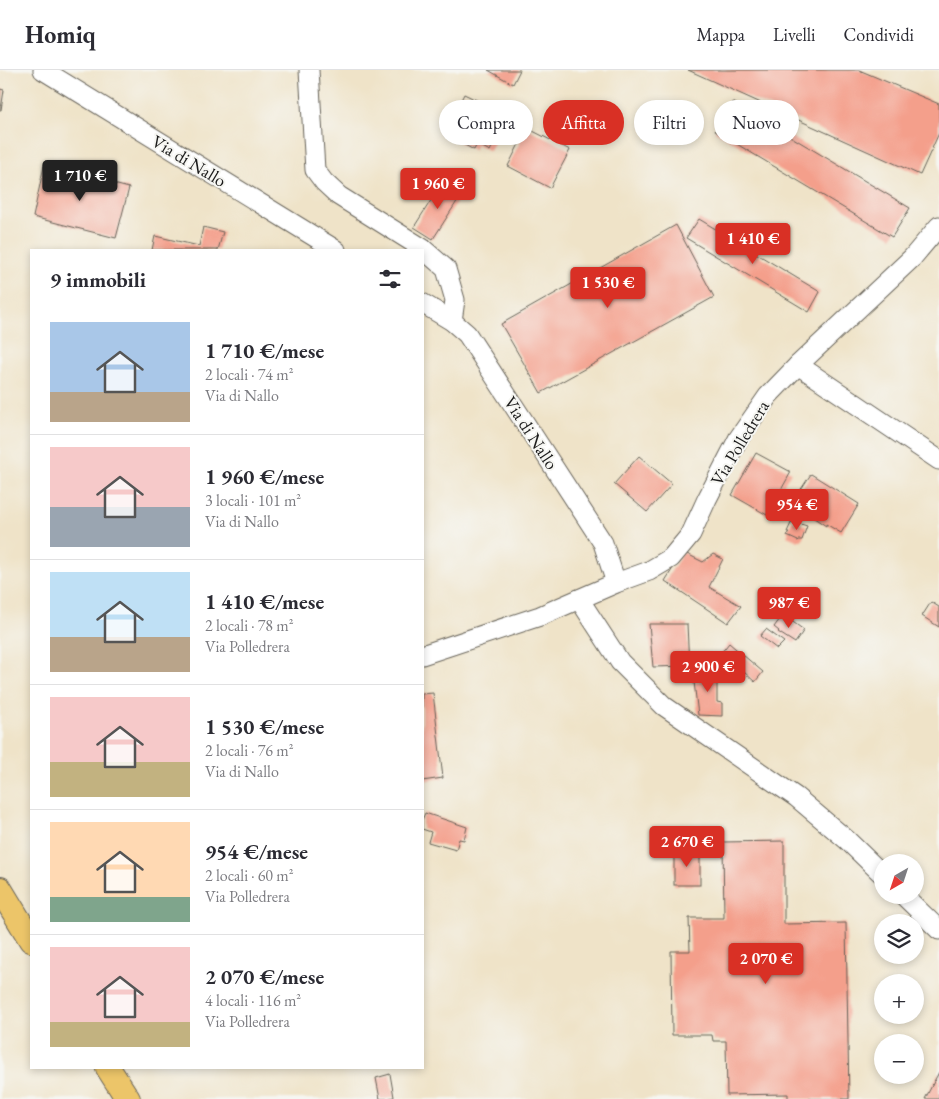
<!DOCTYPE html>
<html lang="it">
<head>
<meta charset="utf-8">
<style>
  body { margin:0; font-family:"EB Garamond",serif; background:#f2f2f3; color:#2b2b33; height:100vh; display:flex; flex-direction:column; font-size:19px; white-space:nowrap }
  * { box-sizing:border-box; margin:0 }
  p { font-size:16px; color:#7c7c81 }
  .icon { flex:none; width:28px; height:28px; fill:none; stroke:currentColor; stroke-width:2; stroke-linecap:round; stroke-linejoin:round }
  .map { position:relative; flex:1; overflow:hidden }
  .panel { position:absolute; left:30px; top:179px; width:394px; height:820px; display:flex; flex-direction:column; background:#fff; border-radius:0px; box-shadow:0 2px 8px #0003 }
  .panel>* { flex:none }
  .hud { position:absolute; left:439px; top:30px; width:425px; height:45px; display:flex; gap:10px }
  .needle { width:32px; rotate:219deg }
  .buttons { position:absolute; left:874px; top:784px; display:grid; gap:10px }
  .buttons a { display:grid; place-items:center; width:50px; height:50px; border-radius:50%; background:#fff; box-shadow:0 2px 8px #0003; font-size:25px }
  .price { position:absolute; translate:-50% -42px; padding:0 11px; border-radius:5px; background:#d93025; color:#fff; font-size:16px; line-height:32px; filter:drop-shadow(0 1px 2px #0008) }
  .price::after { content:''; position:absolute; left:50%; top:30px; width:15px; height:11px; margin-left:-8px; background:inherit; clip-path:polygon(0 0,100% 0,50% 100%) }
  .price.current { background:#222; color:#fff }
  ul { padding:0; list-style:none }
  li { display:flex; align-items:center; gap:15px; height:125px; padding:0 20px }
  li+li { border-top:1px solid #e1e1e2 }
  li span { display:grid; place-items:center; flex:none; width:140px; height:100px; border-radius:0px; color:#555 }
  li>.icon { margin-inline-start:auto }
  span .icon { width:60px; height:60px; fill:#fffc; stroke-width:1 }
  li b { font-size:21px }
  h2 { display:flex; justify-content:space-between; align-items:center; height:60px; padding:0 20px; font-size:21px }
  .chip { padding:0 18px; border-radius:22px; background:#fff; box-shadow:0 2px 8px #0003; font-size:18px; line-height:45px }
  .chip.current { background:#d93025; color:#fff }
  header { display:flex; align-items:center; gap:30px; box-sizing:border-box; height:70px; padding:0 25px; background:#fff; border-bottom:1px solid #e1e1e2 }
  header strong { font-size:24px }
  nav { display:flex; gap:28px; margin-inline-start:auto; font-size:18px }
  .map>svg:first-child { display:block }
  .building { fill:#f49f8b }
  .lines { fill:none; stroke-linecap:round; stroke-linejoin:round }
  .minor-casing { stroke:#666258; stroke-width:21 }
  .major-casing { stroke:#666258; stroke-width:26 }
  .minor { stroke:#fff; stroke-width:19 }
  .major { stroke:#ecc569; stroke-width:24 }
  .labels { text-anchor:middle; stroke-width:4; stroke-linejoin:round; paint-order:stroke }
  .street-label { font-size:18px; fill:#1c1c1c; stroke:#f6f6f2 }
</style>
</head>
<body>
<header>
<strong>Homiq</strong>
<nav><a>Mappa</a><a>Livelli</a><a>Condividi</a></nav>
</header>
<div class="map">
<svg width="939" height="1029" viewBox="0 0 939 1029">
  <rect width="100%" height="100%" fill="#f6f6f2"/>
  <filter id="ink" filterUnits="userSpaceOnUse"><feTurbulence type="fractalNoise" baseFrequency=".02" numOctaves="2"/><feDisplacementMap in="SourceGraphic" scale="10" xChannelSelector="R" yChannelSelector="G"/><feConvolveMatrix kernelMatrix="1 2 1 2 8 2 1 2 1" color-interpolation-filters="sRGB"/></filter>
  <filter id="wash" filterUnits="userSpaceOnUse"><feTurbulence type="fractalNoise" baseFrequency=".0096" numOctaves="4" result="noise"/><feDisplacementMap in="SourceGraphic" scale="20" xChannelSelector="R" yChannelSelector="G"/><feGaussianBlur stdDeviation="1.12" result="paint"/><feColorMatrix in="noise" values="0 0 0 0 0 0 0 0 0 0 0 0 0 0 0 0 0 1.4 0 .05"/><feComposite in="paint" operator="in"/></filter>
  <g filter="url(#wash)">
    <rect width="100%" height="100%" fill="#efe3c8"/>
    <g id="blocks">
      <!-- building -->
      <g class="building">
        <polygon points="488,0 520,0 513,14"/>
        <polygon points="688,0 859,0 939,34 939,63 920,105"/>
        <polygon points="0,19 4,20 1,40 0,40"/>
        <polygon points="464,24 508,45 490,81 477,74 474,80 444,64"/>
        <polygon points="733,32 910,138 892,167 715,61"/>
        <polygon points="527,58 570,80 550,118 508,96"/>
        <polygon points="44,96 129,118 116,168 33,147"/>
        <polygon points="444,110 463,122 433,169 414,157"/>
        <polygon points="699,149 820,222 809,242 686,168"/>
        <polygon points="676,155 714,227 541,323 501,254"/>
        <polygon points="203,157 223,162 218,180 152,180 155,166 199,176"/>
        <polygon points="756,383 791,402 767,445 732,425"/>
        <polygon points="639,386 672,414 647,442 614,414"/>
        <polygon points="811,404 859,434 841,463 826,454 826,456 792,433"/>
        <polygon points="792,451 807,456 802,470 799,470 798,471 787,466 789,462 787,462"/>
        <polygon points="683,482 703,492 713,484 723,489 709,517 741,536 728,553 665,511"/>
        <polygon points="931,532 939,537 939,557 922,546"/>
        <polygon points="783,545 804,560 795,573 778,562 779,561 774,557"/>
        <polygon points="649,554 687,554 689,596 653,597"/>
        <polygon points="766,559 784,572 777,579 760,566"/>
        <polygon points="729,573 763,602 755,612 744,602 740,607 717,588"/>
        <polygon points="702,596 717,596 717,632 722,633 722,646 698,645 694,612 703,611"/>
        <polygon points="433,623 443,708 422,711 422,624"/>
        <polygon points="425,743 467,757 464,770 459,769 456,780 428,772 431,762 422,759 422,750"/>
        <polygon points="784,771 784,854 846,853 849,1029 788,1029 788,1024 727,1025 726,971 713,971 712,965 672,965 671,881 690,881 689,848 724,848 723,772"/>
        <rect x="674" y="780" width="26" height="35"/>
        <polygon points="939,1002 939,1029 925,1029"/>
        <polygon points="390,1004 394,1027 387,1029 380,1029 376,1008"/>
      </g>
    </g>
  </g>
  <g filter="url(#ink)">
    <use href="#blocks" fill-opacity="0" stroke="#666258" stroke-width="1"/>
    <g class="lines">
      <defs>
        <g id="minor">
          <polyline points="43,0 336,180"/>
          <polyline points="309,0 315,100 324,112 339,126 422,178 446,199 455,230 452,251"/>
          <polyline points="422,233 452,251 467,264 603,473 616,513"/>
          <polyline points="798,295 939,390"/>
          <polyline points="579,529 620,592 664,636 796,727 847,770 882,804"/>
          <polyline points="422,585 540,546 616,513 649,501 671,488 691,464 707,429 738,369 768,326 798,295 912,188 939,156"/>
          <polyline points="903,825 939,860"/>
        </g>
        <g id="major">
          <polyline points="0,819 31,870"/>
          <polyline points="108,998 128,1029"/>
        </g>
      </defs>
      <!-- minor casing -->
      <use href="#minor" class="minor-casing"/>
      <!-- major casing -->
      <use href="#major" class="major-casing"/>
      <!-- minor -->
      <use href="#minor" class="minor"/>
      <!-- major -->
      <use href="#major" class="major"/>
    </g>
  </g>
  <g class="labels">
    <!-- street labels -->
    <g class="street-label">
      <text transform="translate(189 91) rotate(31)" y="6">Via di Nallo</text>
      <text transform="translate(531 363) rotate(57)" y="6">Via di Nallo</text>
      <text transform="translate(740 373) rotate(-59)" y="6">Via Polledrera</text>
    </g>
  </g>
</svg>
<div class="buttons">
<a><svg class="needle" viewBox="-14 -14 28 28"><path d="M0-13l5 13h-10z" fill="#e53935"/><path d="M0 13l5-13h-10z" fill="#7c7c81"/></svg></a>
<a><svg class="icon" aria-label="layers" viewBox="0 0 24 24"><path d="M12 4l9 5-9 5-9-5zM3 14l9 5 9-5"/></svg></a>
<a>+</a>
<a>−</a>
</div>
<b class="price current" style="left:80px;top:132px">1 710 €</b>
<b class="price" style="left:438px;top:140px">1 960 €</b>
<b class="price" style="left:753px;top:195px">1 410 €</b>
<b class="price" style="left:608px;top:239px">1 530 €</b>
<b class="price" style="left:797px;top:461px">954 €</b>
<b class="price" style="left:789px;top:559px">987 €</b>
<b class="price" style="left:708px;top:623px">2 900 €</b>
<b class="price" style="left:687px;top:798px">2 670 €</b>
<b class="price" style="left:766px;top:915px">2 070 €</b>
<div class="hud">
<a class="chip">Compra</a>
<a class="chip current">Affitta</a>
<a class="chip">Filtri</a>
<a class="chip">Nuovo</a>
</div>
<section class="panel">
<h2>9 immobili<svg class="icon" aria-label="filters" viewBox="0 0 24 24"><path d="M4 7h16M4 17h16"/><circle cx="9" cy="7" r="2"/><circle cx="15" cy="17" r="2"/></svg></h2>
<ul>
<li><span style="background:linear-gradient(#a9c7e8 70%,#b9a48a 0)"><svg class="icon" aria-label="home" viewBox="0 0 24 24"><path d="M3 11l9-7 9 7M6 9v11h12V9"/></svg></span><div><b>1 710 €/mese</b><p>2 locali · 74 m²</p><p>Via di Nallo</p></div></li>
<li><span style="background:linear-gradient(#f6c9c9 60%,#9aa5b1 0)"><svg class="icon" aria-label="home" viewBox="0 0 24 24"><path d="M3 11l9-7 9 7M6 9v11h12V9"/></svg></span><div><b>1 960 €/mese</b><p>3 locali · 101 m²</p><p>Via di Nallo</p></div></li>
<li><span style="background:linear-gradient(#bfe0f5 65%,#b9a48a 0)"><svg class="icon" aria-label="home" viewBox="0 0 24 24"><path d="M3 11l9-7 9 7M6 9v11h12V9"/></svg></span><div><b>1 410 €/mese</b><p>2 locali · 78 m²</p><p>Via Polledrera</p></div></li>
<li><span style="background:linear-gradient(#f6c9c9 65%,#c2b280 0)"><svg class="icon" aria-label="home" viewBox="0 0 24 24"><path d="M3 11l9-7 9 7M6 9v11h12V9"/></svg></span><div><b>1 530 €/mese</b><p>2 locali · 76 m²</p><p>Via di Nallo</p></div></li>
<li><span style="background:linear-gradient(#ffd9b3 75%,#7fa58c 0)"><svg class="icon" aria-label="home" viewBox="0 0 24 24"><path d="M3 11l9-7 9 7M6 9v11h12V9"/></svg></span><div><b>954 €/mese</b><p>2 locali · 60 m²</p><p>Via Polledrera</p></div></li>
<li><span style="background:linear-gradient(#f6c9c9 75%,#c2b280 0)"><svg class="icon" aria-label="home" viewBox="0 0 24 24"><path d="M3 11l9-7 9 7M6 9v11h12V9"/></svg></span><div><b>2 070 €/mese</b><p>4 locali · 116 m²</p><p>Via Polledrera</p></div></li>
</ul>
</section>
</div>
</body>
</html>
